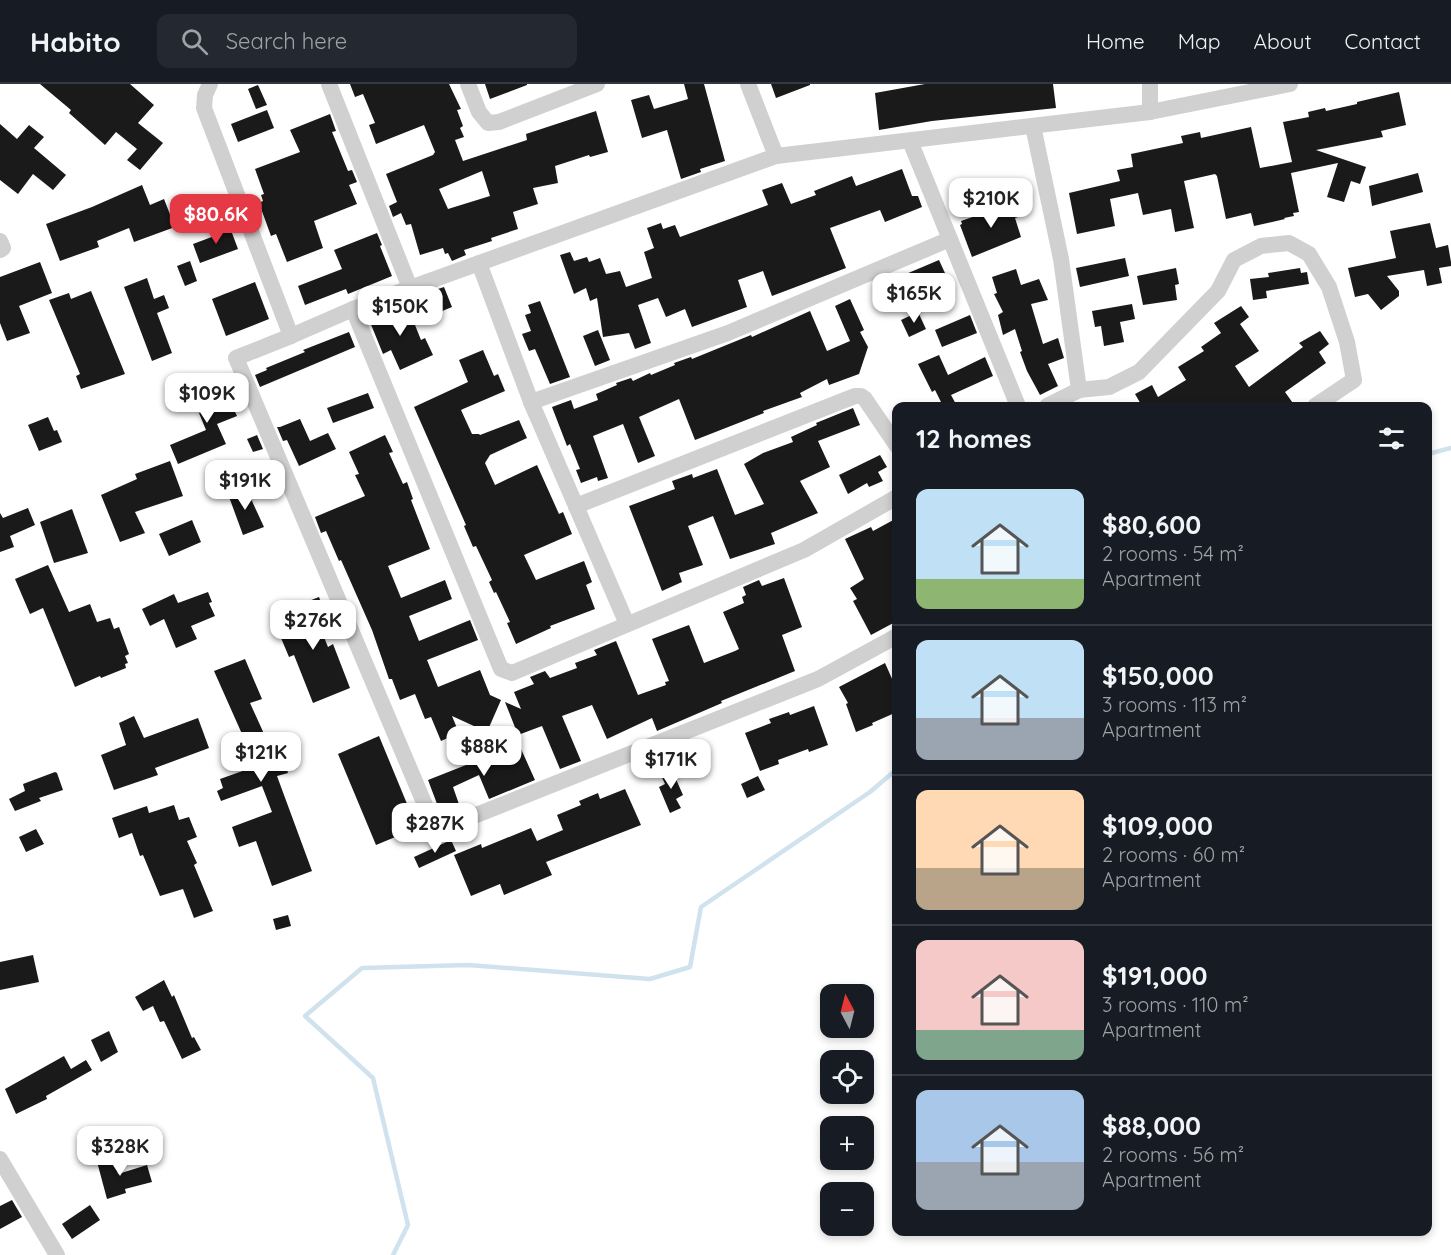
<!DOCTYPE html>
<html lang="en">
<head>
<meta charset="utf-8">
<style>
  body { margin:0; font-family:Quicksand,sans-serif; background:#242831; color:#f1f3f6; height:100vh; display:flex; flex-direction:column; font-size:22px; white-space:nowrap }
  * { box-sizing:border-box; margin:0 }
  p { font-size:20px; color:#9ea1a6 }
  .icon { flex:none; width:33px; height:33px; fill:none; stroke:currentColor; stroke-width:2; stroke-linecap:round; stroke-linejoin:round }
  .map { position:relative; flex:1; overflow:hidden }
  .sheet { position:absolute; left:892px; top:318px; width:540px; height:834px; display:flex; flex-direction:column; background:#171b24; border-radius:12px; box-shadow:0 3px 9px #0003 }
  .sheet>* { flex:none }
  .needle { width:39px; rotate:353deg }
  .buttons { position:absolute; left:820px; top:900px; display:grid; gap:12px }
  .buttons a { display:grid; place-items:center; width:54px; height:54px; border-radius:12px; background:#171b24; box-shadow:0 3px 9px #0003; font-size:30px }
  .price { position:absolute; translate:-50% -51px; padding:0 14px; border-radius:12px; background:#fff; color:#222; font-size:20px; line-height:39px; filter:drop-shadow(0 2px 3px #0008) }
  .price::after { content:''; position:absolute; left:50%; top:36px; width:18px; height:14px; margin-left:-9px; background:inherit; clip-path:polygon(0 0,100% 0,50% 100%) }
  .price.on { background:#e63946; color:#fff }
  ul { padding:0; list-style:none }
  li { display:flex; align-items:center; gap:18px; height:150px; padding:0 24px }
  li+li { border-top:2px solid #363941 }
  li span { display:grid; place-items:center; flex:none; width:168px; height:120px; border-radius:12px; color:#555 }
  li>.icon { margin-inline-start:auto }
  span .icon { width:72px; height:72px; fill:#fffc; stroke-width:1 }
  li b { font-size:26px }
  h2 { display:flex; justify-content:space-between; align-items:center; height:72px; padding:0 24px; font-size:26px }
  header { display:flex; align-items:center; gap:36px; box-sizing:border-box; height:84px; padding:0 30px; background:#171b24; border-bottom:2px solid #363941 }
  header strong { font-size:28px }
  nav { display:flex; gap:33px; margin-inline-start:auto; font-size:21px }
  .search { width:420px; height:54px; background:#242831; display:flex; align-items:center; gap:15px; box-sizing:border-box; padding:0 21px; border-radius:12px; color:#9ea1a6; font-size:22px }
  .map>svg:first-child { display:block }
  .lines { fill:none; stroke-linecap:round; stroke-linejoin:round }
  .stream { stroke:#cfe2ee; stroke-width:4.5 }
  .building { fill:#1a1a1a; fill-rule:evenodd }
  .minor { stroke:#d0d0d0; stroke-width:16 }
</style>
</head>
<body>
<header>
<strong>Habito</strong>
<div class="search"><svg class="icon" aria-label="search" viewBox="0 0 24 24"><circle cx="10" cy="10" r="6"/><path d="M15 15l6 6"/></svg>Search here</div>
<nav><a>Home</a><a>Map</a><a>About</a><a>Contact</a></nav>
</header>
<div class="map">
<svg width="1451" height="1171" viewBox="0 0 1451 1171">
  <rect width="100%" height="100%" fill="#fff"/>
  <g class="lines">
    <!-- stream -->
    <g class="stream">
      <polyline points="1428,370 1451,364"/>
      <polyline points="393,1171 408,1141 373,994 305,932 362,884 468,881 650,895 690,883 701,823 870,708 897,685"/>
    </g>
  </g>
  <!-- building -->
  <g class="building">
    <polygon points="40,0 130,0 154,21 138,39 163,59 140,86 127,76 137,65 116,48 105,61 69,29 71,26"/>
    <path d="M350 0H449L461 25 457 26 463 42 460 44 464 53 455 56 463 77 527 56 526 50 596 27 608 68 590 73 589 71 555 82 558 99 533 104 538 120 513 128 518 145 491 154 492 157 464 166 466 171 452 177 448 169 445 170 443 164 420 171 411 140 406 141 401 129 393 133 389 122 397 118 386 90 433 71 435 68 424 41 376 60 369 41 375 39 363 10 355 13ZM482 87 490 112 448 125 439 105Z"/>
    <polygon points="485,0 527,0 527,1 490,15"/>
    <polygon points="684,0 704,0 725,77 700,85 701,88 681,95 667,46 642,54 631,16 649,11 654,25 688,15"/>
    <polygon points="771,0 810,0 810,1 776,14"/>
    <polygon points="925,0 1053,0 1056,24 932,37 879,46 875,9"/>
    <polygon points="258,1 267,21 256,25 248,5"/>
    <polygon points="1399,8 1406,41 1381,47 1383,53 1316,66 1366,83 1360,100 1351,97 1344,118 1327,113 1338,79 1291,89 1299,128 1293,129 1294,132 1284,134 1285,135 1254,142 1251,129 1226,135 1217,92 1215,90 1184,97 1194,144 1175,148 1171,125 1143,131 1138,109 1110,115 1115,142 1077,150 1069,109 1120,97 1117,86 1133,83 1131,70 1183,59 1181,52 1200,48 1201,54 1251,43 1260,84 1292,78 1283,38 1309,33 1308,28 1325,24 1326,27 1357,20 1357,18"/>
    <polygon points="267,26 274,44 238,58 231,40"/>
    <polygon points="330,30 336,47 332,48 348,87 352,86 357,98 349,101 357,120 314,137 323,164 287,178 276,150 271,152 259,119 263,117 261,111 264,110 255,85 300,68 290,46"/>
    <polygon points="0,40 17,55 29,41 44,53 34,64 66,91 53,106 33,90 18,110 0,96"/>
    <polygon points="902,85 912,112 918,112 922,123 885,138 880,126 830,144 846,184 772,212 763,187 738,196 747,223 692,243 685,225 666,233 658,214 638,221 651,259 635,265 629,249 603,253 597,214 590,217 586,204 574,210 560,171 570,168 574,177 587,173 589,178 600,174 606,190 620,187 626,203 652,194 644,168 654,164 647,144 661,139 663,145 675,141 680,153 768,121 762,106 782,99 791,120 816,111 814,107 852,92 856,102"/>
    <polygon points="1418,89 1423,108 1372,122 1369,102"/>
    <polygon points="142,101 150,121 164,115 175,143 134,158 129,144 97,157 99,163 60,177 46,140 92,123"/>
    <polygon points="1016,118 1021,132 1015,134 1021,153 972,173 960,141 962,140 961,137"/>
    <polygon points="1430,139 1436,164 1448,161 1451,178 1451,182 1439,184 1442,199 1427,202 1424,186 1387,192 1399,207 1399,212 1381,226 1368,210 1355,213 1348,184 1396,174 1390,147"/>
    <polygon points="229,141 238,165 200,179 193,160 217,151 216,146"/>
    <polygon points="377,149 382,161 380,162 392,192 348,210 346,205 305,221 298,202 342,185 334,166"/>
    <polygon points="1125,174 1129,192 1080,203 1076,184"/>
    <polygon points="939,176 955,211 922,225 906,190"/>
    <polygon points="190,177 197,197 185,202 177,182"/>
    <polygon points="40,178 52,209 19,222 30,249 7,257 0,239 0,193"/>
    <polygon points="1176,184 1179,200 1175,201 1177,216 1143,221 1137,192"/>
    <polygon points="1300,184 1301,189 1307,188 1309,200 1266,207 1267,214 1253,216 1250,195 1269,193 1268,189"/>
    <polygon points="1016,185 1021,201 1039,195 1048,216 1031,220 1043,260 1058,254 1064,274 1048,280 1058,302 1040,311 1027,287 1020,268 1022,267 1015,245 1003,251 998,231 1003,228 994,210 997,209 992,193"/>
    <polygon points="147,194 154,215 164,211 169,224 157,229 172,269 152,277 124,203"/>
    <polygon points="255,198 269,235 226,252 212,215"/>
    <polygon points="444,203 452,223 435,230 426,209"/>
    <polygon points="91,207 125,290 81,305 76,292 80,290 49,216 69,209 71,215"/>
    <polygon points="850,215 864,246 860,248 868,263 859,290 829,301 827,295 800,309 802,313 763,327 764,329 695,356 679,315 639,333 655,372 638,379 623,340 593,352 608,394 598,397 597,393 581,399 576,386 580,385 570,360 567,362 552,323 571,316 574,325 598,316 596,310 617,301 616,299 631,294 633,297 650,289 651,291 675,281 674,279 691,273 692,275 751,251 752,253 810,227 827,267 850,257 835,222"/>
    <polygon points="540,217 570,293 550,300 535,265 529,267 522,250 531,247 525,231 531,229 528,221"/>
    <polygon points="1132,220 1135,235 1120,238 1124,258 1104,262 1101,242 1095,243 1092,227"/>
    <polygon points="407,221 421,256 425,254 433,271 400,286 391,266 383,270 368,233 383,227 385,230"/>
    <polygon points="1241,222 1249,233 1240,240 1259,267 1235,282 1249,303 1303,263 1299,259 1320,247 1329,260 1319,268 1326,279 1285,308 1295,322 1142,322 1135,310 1152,301 1158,313 1186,296 1178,283 1204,267 1201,263 1221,249 1214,239"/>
    <polygon points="918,228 926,245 909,253 901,236"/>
    <polygon points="970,231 977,249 942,263 935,246"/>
    <polygon points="598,246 610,276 595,282 583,252"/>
    <polygon points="349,248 355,263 260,303 255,291 267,286 266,284 305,268 303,266"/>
    <polygon points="483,266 494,292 498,290 505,307 463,325 461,326 472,350 479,350 480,351 519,336 527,354 490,371 485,379 495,401 537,381 559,430 563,428 572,450 524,471 536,496 584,477 592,498 586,501 595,525 550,542 551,544 516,560 507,539 510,538 496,508 494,509 489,498 492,496 476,462 473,463 464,442 466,441 414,323 468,298 459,276"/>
    <polygon points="939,271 948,291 985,273 993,292 951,311 957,322 943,322 935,306 932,308 918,280"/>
    <polygon points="220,297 237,332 217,340 226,360 178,380 170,361 206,346 199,329 202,328 193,309"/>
    <polygon points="368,309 374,324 333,339 327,324"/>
    <polygon points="853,324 860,341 818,357 830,383 800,397 818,429 771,449 775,460 730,475 713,432 688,442 703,481 679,489 682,498 662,507 629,422 675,405 672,397 692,390 693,394 717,385 735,431 764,420 744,380 763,369 793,358 791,353 817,341 816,339"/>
    <polygon points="48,333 54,347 57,346 62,358 39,367 28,341"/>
    <polygon points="300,335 310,357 328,349 336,365 299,382 287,356 283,357 277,343 280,343"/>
    <polygon points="257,351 263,365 253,368 247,355"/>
    <polygon points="385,351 393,368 389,369 403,400 407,398 413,415 411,416 430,465 388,482 401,514 445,496 452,515 409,532 419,557 470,536 478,556 427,576 438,603 480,586 490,611 501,616 487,648 452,632 459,649 441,657 431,633 425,635 415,610 400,616 392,595 389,595 372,546 341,476 339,477 326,447 321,449 315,433 365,412 355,391 359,390 349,368"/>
    <polygon points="880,371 887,383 878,388 883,397 869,403 867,399 848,410 839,391"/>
    <polygon points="170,377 183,412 135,428 145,449 120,458 101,411 137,395 135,390"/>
    <polygon points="245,402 264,443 243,451 228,410"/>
    <polygon points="28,424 35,441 10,452 14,463 0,468 0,429 3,434"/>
    <polygon points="72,425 88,469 54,479 40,438"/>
    <polygon points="897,434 897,537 871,551 853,517 857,515 850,504 864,495 845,455 871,443 873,447"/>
    <polygon points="192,436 201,458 169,472 159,450"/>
    <polygon points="48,481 69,528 90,520 97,538 110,534 114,545 119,543 129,570 125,572 128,579 125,580 126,584 101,594 100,592 75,603 43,524 30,530 15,495"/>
    <polygon points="784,494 802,543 782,551 795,587 721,617 722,619 657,647 652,634 607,655 592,621 562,632 581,677 560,685 542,642 518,651 505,618 521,625 514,608 534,600 530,593 545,587 550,594 577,584 575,579 597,571 594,566 616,557 638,611 666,601 665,598 669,597 652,555 689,541 704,579 735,567 739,565 723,528 744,519 742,513 746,511 743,503 759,496 762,502"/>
    <polygon points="208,508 212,518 209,519 215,532 191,542 197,555 176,564 164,535 150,542 142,525 174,510 178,519"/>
    <polygon points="319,513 326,532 317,536 328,563 333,560 350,604 313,619 294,571 289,573 281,554 285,552 280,540 285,537 281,528"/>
    <polygon points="245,575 262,615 250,619 265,652 273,650 281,673 283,673 288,689 277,692 312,787 272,802 256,757 239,763 232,743 272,728 262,702 221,717 217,707 223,704 220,695 251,684 243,660 246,659 214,587"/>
    <polygon points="885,579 897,606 897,628 872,639 873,641 856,648 846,620 848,619 839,603"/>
    <polygon points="814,622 828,661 809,668 808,665 778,676 779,680 760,687 745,649 771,639 769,635 789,628 790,631"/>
    <polygon points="134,632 144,654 198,634 209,664 155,684 158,691 114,706 101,671 126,661 119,639"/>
    <polygon points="379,652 417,744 376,761 338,670"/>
    <polygon points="517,656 535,696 489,715 479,691 453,703 461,726 442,733 428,696 499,668 497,665"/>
    <polygon points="671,684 683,711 676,715 681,724 670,729 659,703 665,700 660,689"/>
    <polygon points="55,688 57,689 63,706 39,714 41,717 15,727 9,715 25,707 23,700"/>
    <polygon points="758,692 765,706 747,714 741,700"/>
    <polygon points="625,705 641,741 546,778 552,791 504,811 500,800 471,812 454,771 481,760 482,764 531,744 537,757 563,746 557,731 581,721 579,717 598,709 600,715"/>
    <polygon points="174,721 179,736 189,733 197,753 187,757 197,779 194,781 213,827 194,834 183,805 160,812 143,771 140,772 132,749 119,754 112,734 147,722 149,729"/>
    <polygon points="36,745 44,760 26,768 19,753"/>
    <polygon points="451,756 456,767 419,784 414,773"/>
    <polygon points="288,831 291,842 276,846 273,835"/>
    <polygon points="33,871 39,898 0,906 0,878"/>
    <polygon points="164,896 172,913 174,911 192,954 194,953 201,966 182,975 164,937 160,938 153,922 143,927 135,913"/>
    <polygon points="109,947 118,968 101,978 91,956"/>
    <polygon points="64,972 71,985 86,976 92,986 46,1012 47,1015 16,1030 5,1005"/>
    <polygon points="114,1070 118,1090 147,1081 152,1098 125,1105 126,1109 107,1115 96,1074"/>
    <polygon points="12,1116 22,1133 0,1145 0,1122"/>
    <polygon points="90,1121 100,1136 72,1155 62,1140"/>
  </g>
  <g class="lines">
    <!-- minor -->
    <g class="minor">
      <polyline points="210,0 205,11 204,24 291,252 353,225 410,204 329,0"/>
      <polyline points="468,0 479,28 488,39 499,38 597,0"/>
      <polyline points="748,0 776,72"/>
      <polyline points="1150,0 1150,28"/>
      <polyline points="1033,42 1061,175 1079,306 1047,322"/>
      <polyline points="910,57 1018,322"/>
      <polyline points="0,157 3,164 0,166"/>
      <polyline points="479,179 531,318 627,540"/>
      <polyline points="410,204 776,72 1150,28 1290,0"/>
      <polyline points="353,225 501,585 512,589 804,466 897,413"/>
      <polyline points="291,252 236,274 436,747 818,595 897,552"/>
      <polyline points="1079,306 1109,303 1139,288 1218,207 1234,176 1261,162 1289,159 1309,170 1329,203 1347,258 1354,296 1315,322"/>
      <polyline points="531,318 728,249 950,155"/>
      <polyline points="576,422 855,312 861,312 865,315 897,362"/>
      <polyline points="0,1075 57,1171"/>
    </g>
  </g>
</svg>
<div class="buttons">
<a><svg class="needle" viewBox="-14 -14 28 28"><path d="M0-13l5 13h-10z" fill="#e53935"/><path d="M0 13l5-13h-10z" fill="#9ea1a6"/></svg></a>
<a><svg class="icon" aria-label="locate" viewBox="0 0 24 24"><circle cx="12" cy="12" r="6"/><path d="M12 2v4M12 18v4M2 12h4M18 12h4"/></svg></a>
<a>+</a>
<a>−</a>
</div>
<b class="price" style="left:991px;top:145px">$210K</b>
<b class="price on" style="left:216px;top:161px">$80.6K</b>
<b class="price" style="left:914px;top:240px">$165K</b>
<b class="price" style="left:400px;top:253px">$150K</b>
<b class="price" style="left:207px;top:340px">$109K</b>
<b class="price" style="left:245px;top:427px">$191K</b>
<b class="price" style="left:313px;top:567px">$276K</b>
<b class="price" style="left:484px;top:693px">$88K</b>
<b class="price" style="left:261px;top:699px">$121K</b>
<b class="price" style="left:671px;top:706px">$171K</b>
<b class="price" style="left:435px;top:770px">$287K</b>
<b class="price" style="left:120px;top:1093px">$328K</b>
<section class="sheet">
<h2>12 homes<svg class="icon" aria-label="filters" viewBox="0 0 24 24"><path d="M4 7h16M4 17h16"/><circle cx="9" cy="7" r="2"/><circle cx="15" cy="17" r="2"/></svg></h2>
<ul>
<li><span style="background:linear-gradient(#bfe0f5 75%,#8fb573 0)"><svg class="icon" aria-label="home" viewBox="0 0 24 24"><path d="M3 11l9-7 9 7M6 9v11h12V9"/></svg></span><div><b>$80,600</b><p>2 rooms · 54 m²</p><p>Apartment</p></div></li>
<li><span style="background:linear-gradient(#bfe0f5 65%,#9aa5b1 0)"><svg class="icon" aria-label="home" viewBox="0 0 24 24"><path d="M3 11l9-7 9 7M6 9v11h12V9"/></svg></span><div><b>$150,000</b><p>3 rooms · 113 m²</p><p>Apartment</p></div></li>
<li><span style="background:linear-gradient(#ffd9b3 65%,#b9a48a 0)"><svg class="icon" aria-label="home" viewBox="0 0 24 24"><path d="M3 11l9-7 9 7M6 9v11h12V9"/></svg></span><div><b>$109,000</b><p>2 rooms · 60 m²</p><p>Apartment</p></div></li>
<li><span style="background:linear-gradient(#f6c9c9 75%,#7fa58c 0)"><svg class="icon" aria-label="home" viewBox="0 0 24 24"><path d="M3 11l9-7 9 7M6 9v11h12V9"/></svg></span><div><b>$191,000</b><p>3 rooms · 110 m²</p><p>Apartment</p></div></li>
<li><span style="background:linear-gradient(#a9c7e8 60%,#9aa5b1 0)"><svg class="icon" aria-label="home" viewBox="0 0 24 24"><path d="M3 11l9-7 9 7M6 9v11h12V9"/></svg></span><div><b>$88,000</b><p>2 rooms · 56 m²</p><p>Apartment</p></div></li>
</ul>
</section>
</div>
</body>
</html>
